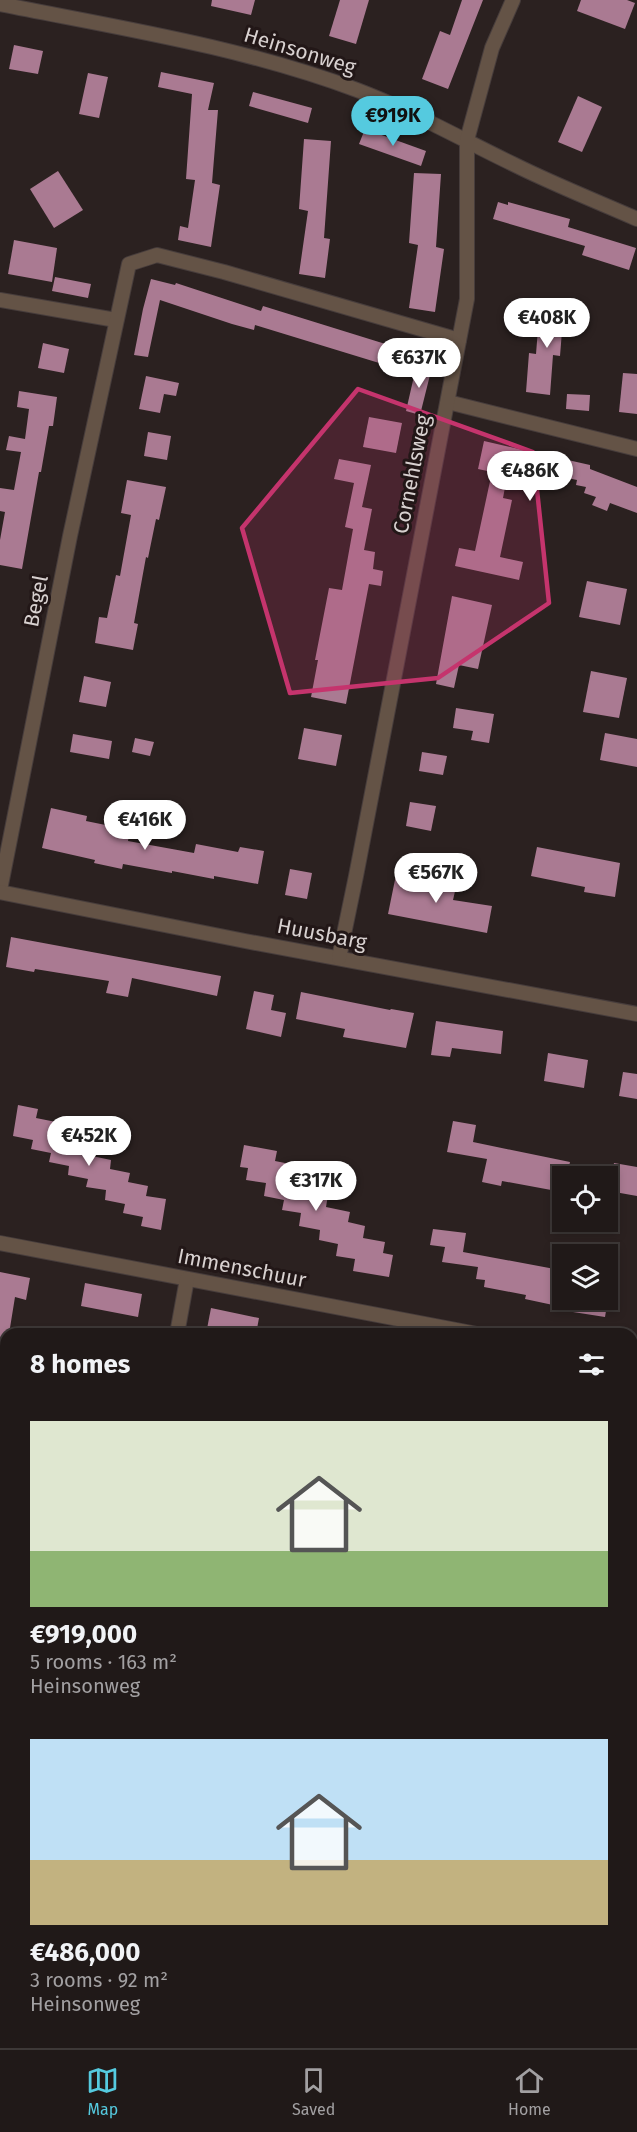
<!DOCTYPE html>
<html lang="en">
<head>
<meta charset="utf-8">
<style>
  body { margin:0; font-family:"Fira Sans",sans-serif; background:#2d2625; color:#f1f3f6; height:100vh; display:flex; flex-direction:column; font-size:22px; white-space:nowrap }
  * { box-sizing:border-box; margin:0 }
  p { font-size:20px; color:#a2a0a2 }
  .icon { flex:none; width:33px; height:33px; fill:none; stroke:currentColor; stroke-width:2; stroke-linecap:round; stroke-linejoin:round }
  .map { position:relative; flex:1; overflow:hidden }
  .drawer { position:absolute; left:0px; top:1328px; width:638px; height:722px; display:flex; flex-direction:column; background:#201918; border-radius:18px 18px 0 0; box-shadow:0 3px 9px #0003,0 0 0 2px #3d3837 }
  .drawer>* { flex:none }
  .fabs { position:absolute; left:552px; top:1166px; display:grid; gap:12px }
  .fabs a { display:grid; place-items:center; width:66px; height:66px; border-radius:0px; background:#201918; box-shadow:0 3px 9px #0003,0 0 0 2px #3d3837; font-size:30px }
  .price { position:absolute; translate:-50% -51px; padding:0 14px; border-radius:21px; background:#fff; color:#222; font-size:20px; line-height:39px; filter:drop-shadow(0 2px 3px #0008) }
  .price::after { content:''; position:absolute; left:50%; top:36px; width:18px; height:14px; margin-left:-9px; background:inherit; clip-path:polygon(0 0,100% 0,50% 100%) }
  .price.current { background:#55cadf; color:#111 }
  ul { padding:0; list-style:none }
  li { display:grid; align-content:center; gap:12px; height:318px; padding:0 30px }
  li span { display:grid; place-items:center; height:186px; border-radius:0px; color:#555 }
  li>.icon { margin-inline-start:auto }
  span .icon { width:108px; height:108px; fill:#fffc; stroke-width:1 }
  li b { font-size:26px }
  h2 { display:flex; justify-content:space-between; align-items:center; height:72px; padding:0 30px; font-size:26px }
  .tab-bar { display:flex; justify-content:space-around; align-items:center; height:84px; border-top:2px solid #3d3837; background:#201918; font-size:16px; color:#a2a0a2 }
  .tab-bar a { display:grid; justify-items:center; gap:3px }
  .tab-bar .current { color:#55cadf }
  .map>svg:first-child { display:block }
  .forest { fill:#605022 }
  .building { fill:#aa7a92 }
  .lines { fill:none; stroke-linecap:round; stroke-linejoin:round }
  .minor-casing { stroke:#473d3c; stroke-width:16 }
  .minor { stroke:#645346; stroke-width:14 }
  .marked { fill:#c5346d; fill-opacity:0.2; stroke:#c5346d; stroke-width:4.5; stroke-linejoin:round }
  .labels { text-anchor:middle; stroke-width:6; stroke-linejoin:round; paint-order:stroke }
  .street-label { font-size:21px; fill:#d8d1d0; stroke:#221717 }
</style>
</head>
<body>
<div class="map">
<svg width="637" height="2048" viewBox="0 0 637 2048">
  <rect width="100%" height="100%" fill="#2b2120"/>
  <!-- forest -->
  <g class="forest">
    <polygon points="632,1891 637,1891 637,2048 263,2048 273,2043 632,2043"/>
    <polygon points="0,1935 6,1939 6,2043 130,2043 137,2048 0,2048"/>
  </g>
  <!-- building -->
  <g class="building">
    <polygon points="212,0 255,0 251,15 211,6"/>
    <polygon points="340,0 369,0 356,44 329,36"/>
    <polygon points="462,0 483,0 448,89 422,79 440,31 450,35"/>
    <polygon points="581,0 627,0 635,3 625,29 577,11"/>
    <polygon points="14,45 43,51 38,74 9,69"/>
    <polygon points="161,72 214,83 208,110 218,110 212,183 220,185 211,247 178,240 180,226 188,228 195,180 186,179 192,94 158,87"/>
    <polygon points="88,73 108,77 99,118 79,114"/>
    <polygon points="253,92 312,108 308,123 249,106"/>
    <polygon points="578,96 602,107 582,152 558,142"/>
    <polygon points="365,129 426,151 421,166 359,144"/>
    <polygon points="304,139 331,141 324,238 330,239 325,278 299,274 308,211 299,209"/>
    <polygon points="58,171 83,210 54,228 30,189"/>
    <polygon points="414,173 441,174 436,247 444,249 435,312 409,308 418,245 409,243"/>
    <polygon points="498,202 508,205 508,202 570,219 568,227 636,248 629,270 582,255 585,246 493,219"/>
    <polygon points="14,240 57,248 52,282 8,274"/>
    <polygon points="55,277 91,284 88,298 52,291"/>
    <polygon points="151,279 175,285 176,283 261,311 263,306 408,351 402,370 255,325 254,330 232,324 160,300 148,357 134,355 143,309"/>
    <polygon points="545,304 569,306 567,332 562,331 560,356 553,355 550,395 526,392 529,353 536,354 538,329 543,330"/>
    <polygon points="43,343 69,349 64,373 38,368"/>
    <polygon points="417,363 432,367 420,415 406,411"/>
    <polygon points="623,373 637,374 637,414 619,412"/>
    <polygon points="146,376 179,383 176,396 164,394 160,413 139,409"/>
    <polygon points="19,391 57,397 53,426 49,426 41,472 39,472 22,569 0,565 0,540 5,512 0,511 0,488 14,490 21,452 6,450 9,436 25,439 29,409 17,407"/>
    <polygon points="567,394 590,395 589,411 566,409"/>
    <polygon points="369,417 402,423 396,453 363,447"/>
    <polygon points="148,432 171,436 167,460 144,456"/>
    <polygon points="484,441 590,465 590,469 637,487 637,513 610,503 607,511 592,505 596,497 584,493 586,487 576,485 577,480 509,466 503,498 512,500 500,557 523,562 519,580 455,566 459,548 475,551 492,472 478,469"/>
    <polygon points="339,459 371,465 362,507 372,509 364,550 375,552 373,569 383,571 381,586 369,584 346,704 311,697 318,660 315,660 329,588 342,590 353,529 345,527 354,483 334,479"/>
    <polygon points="127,480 166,487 159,520 156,519 148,558 146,557 134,623 138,624 133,650 95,643 99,617 107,618 116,575 120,576 131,515 121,513"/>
    <polygon points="587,581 627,589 620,625 579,617"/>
    <polygon points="452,596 492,605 478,669 459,665 454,688 436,684"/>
    <polygon points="591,671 627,678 619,718 583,712"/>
    <polygon points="84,676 111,682 106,707 79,702"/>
    <polygon points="456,708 494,714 489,743 471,740 473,731 453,728"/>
    <polygon points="304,728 342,735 336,766 298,759"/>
    <polygon points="605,733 637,739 637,767 600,760"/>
    <polygon points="73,734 112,741 109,759 70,752"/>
    <polygon points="135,738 154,742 150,756 132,752"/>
    <polygon points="422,752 447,756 443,775 419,771"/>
    <polygon points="410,802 436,806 431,831 406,826"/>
    <polygon points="51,808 87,816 86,821 130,830 128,841 194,853 196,844 238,852 240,847 264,851 258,884 214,876 214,879 172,871 172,873 123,864 122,869 94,863 95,860 42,848"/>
    <polygon points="537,847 620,863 615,897 584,892 585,887 531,876"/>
    <polygon points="290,869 312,873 307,899 285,895"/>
    <polygon points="397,870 424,875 423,881 456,887 453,900 492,906 487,933 388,914"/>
    <polygon points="11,937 221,976 217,996 132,978 128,997 106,993 109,981 35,969 34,972 6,967"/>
    <polygon points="254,991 274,995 271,1010 286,1013 281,1037 246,1029"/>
    <polygon points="301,992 390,1010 391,1009 414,1013 406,1048 343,1037 345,1029 296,1019"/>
    <polygon points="436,1021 503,1031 501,1054 452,1048 450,1057 431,1055"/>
    <polygon points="548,1053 588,1060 584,1088 544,1081"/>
    <polygon points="623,1072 637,1074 637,1099 619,1096"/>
    <polygon points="18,1105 38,1109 36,1118 56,1122 55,1132 75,1135 73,1145 93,1148 92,1156 111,1160 110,1169 130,1173 128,1182 148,1186 146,1196 166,1199 161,1230 141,1226 143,1217 123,1213 125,1204 105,1200 106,1190 86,1187 88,1179 68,1175 69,1166 49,1162 51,1153 31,1149 33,1140 13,1136"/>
    <polygon points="453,1121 476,1125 473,1142 570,1162 567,1176 562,1176 562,1192 502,1181 501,1186 482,1182 487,1159 447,1152"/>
    <polygon points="244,1145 277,1151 275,1161 290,1164 288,1176 313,1181 311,1192 328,1195 326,1207 350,1212 348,1222 365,1226 363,1238 385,1242 383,1253 393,1255 389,1277 353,1271 355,1259 336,1256 338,1244 319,1240 320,1230 299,1226 301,1213 282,1210 284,1200 264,1196 266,1183 246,1180 248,1168 240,1167"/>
    <polygon points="614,1163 637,1167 637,1196 609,1191"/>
    <polygon points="433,1229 466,1233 463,1252 560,1270 553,1305 525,1299 526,1295 484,1287 485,1280 476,1279 478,1267 442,1262 445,1247 430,1245"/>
    <polygon points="0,1272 30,1278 26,1300 15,1297 9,1334 6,1334 6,1341 0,1341"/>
    <polygon points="85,1283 142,1294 138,1317 81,1306"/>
    <polygon points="575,1299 608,1299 605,1317 573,1312"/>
    <polygon points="211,1308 259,1318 256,1334 206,1334"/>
  </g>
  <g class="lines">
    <defs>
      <g id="minor">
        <path d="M0 4C120 28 242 47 357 90 410 110 461 139 513 164 553 184 596 201 637 219"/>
        <polyline points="0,300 116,320"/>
        <polyline points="448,402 637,449"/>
        <polyline points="0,890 70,536 129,264 157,255 224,272 459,340"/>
        <polyline points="0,892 245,941 637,1014"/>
        <polyline points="339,958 356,876 467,299 467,140 492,48 513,0"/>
        <polyline points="0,1243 477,1334"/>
        <polyline points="177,1334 187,1279"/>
        <polyline points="632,1363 637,1364"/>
        <polyline points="632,1708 637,1709"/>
        <polyline points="0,1716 6,1719"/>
        <polyline points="632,1880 637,1879"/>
        <polyline points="0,1926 6,1931"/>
        <polyline points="145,2043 153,2048"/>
        <polyline points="231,2048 242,2043"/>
      </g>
    </defs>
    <!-- minor casing -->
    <use href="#minor" class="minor-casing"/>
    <!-- minor -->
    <use href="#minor" class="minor"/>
  </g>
  <!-- marked area -->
  <path class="marked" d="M358 389 533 452 549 603 438 678 290 693 242 528Z"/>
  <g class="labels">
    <!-- street labels -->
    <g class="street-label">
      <text transform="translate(300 51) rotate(17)" y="7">Heinsonweg</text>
      <text transform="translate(412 474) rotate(-79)" y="7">Cornehlsweg</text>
      <text transform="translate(36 601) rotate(-79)" y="7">Begel</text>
      <text transform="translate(322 934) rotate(11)" y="7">Huusbarg</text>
      <text transform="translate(242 1268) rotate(11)" y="7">Immenschuur</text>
    </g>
  </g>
</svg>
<div class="fabs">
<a><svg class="icon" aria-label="locate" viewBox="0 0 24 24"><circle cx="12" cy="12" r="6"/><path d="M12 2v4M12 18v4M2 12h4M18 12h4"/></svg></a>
<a><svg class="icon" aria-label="layers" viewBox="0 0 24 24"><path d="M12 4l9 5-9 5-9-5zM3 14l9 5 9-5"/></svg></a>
</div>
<b class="price current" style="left:393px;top:147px">€919K</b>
<b class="price" style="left:547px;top:349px">€408K</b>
<b class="price" style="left:419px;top:389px">€637K</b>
<b class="price" style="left:530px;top:502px">€486K</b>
<b class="price" style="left:145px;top:851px">€416K</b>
<b class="price" style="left:436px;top:904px">€567K</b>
<b class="price" style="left:89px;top:1167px">€452K</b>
<b class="price" style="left:316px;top:1212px">€317K</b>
<section class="drawer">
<h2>8 homes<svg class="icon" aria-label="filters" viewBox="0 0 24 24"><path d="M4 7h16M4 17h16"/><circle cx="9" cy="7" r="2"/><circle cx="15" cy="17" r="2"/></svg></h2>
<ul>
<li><span style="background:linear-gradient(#dfe7d0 70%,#8fb573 0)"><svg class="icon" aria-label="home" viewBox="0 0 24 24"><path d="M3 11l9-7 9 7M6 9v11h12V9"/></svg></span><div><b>€919,000</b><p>5 rooms · 163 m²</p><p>Heinsonweg</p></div></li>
<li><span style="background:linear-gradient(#bfe0f5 65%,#c2b280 0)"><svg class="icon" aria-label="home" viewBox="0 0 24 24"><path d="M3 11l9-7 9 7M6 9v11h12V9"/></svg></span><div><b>€486,000</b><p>3 rooms · 92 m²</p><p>Heinsonweg</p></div></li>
</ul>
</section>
</div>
<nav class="tab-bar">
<a class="current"><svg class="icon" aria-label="map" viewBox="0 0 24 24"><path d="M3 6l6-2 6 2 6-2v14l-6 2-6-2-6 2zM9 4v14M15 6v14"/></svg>Map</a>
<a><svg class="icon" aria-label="saved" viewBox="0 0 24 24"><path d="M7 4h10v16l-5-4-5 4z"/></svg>Saved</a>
<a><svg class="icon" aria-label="home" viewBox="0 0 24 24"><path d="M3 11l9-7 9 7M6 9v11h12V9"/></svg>Home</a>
</nav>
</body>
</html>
